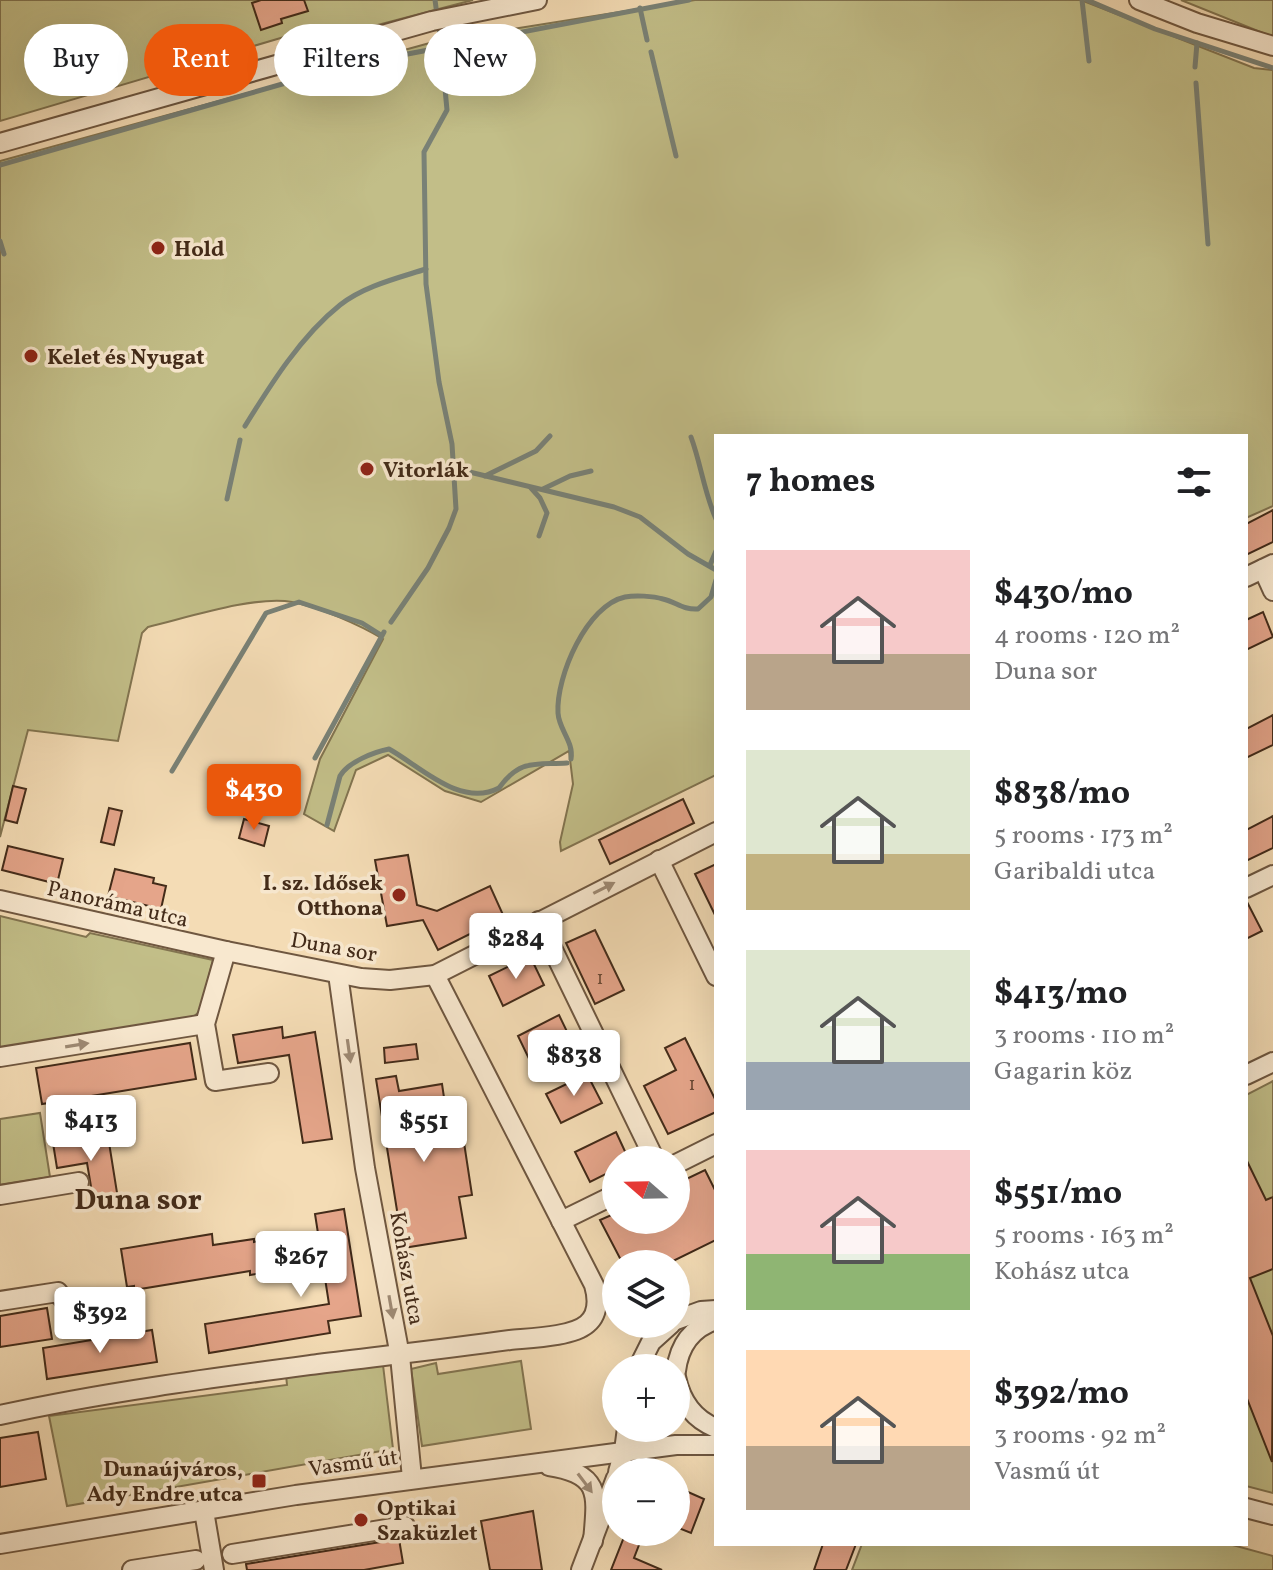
<!DOCTYPE html>
<html lang="en">
<head>
<meta charset="utf-8">
<style>
  body { margin:0; font-family:Vollkorn,serif; background:#f6f6f6; color:#202124; height:100vh; display:flex; flex-direction:column; font-size:30px; white-space:nowrap }
  * { box-sizing:border-box; margin:0 }
  p { font-size:26px; color:#757577 }
  .icon { flex:none; width:44px; height:44px; fill:none; stroke:currentColor; stroke-width:2; stroke-linecap:round; stroke-linejoin:round }
  .map { position:relative; flex:1; overflow:hidden }
  .sheet { position:absolute; left:714px; top:434px; width:534px; height:1112px; display:flex; flex-direction:column; background:#fff; border-radius:0px; box-shadow:0 8px 32px #0002 }
  .sheet>* { flex:none }
  .hud { position:absolute; left:24px; top:24px; width:570px; height:72px; display:flex; gap:16px }
  .needle { width:52px; rotate:290deg }
  .controls { position:absolute; left:602px; top:1146px; display:grid; gap:16px }
  .controls a { display:grid; place-items:center; width:88px; height:88px; border-radius:50%; background:#fff; box-shadow:0 8px 32px #0002; font-size:40px }
  .price { position:absolute; translate:-50% -68px; padding:0 18px; border-radius:8px; background:#fff; color:#222; font-size:26px; line-height:52px; filter:drop-shadow(0 2px 4px #0008) }
  .price::after { content:''; position:absolute; left:50%; top:48px; width:24px; height:18px; margin-left:-12px; background:inherit; clip-path:polygon(0 0,100% 0,50% 100%) }
  .price.on { background:#ea580c; color:#fff }
  ul { padding:0; list-style:none }
  li { display:flex; align-items:center; gap:24px; height:200px; padding:0 32px }
  li span { display:grid; place-items:center; flex:none; width:224px; height:160px; border-radius:0px; color:#555 }
  li>.icon { margin-inline-start:auto }
  span .icon { width:96px; height:96px; fill:#fffc; stroke-width:1 }
  li b { font-size:34px }
  h2 { display:flex; justify-content:space-between; align-items:center; height:96px; padding:0 32px; font-size:34px }
  .tag { padding:0 28px; border-radius:36px; background:#fff; box-shadow:0 8px 32px #0002; font-size:28px; line-height:72px }
  .tag.on { background:#ea580c; color:#fff }
  .map>svg:first-child { display:block }
  .green { fill:#c2be88; stroke:#827450; stroke-width:2 }
  .lines { fill:none; stroke-linecap:round; stroke-linejoin:round }
  .stream { stroke:#798176; stroke-width:5 }
  .building { fill:#e5a58a; stroke:#432b19; stroke-width:2 }
  .minor-casing { stroke:#6f5740; stroke-width:22 }
  .minor { stroke:#f8e8cf; stroke-width:18 }
  .oneway { fill:#9e8a74 }
  .poi-dot { fill:#8f2418; stroke:#f8e8cf; stroke-width:3 }
  .labels { text-anchor:middle; stroke-width:7; stroke-linejoin:round; paint-order:stroke }
  .number-label { font-size:18px; fill:#6c4a35 }
  .poi-label { font-size:22px; font-weight:bold; fill:#432b19; stroke:#f8e8cf; text-anchor:start }
  .street-label { font-size:22px; fill:#432b19; stroke:#f8e8cf }
  .district-label { font-size:30px; font-weight:bold; fill:#432b19; stroke:#f8e8cf }
</style>
</head>
<body>
<div class="map">
<svg width="1273" height="1570" viewBox="0 0 1273 1570">
  <rect width="100%" height="100%" fill="#f4dcb5"/>
  <filter id="stains"><feTurbulence type="fractalNoise" baseFrequency=".0025" numOctaves="4"/><feColorMatrix values="0 0 0 0 .2 0 0 0 0 .09 0 0 0 0 .02 0 0 0 .5 -.17"/></filter>
  <radialGradient id="worn" r=".72"><stop offset=".6" stop-color="#630" stop-opacity="0"/><stop offset="1" stop-color="#630" stop-opacity=".3"/></radialGradient>
  <!-- green -->
  <g class="green">
    <polygon points="0,0 473,0 370,27 284,37 0,121"/>
    <path d="M695 0H1081L1254 68 1273 70V506L1246 518V436H716V775L561 851 560 842 573 784 569 751 481 802 445 791 388 755 356 770 334 831 304 814 320 759 383 639C360 625 319 607 292 602 256 595 186 618 148 627L142 633 118 741 28 730 0 837V161L437 41Z"/>
    <polygon points="1181,0 1273,0 1273,37"/>
    <polygon points="0,916 86,937 90,933 213,960 200,1011 190,1020 0,1049"/>
    <polygon points="1273,1081 1273,1493 1246,1486 1246,1095"/>
    <polygon points="40,1113 50,1177 0,1185 0,1119"/>
    <polygon points="521,1361 531,1429 422,1446 411,1369 436,1363 438,1374"/>
    <polygon points="383,1365 393,1449 67,1506 49,1416 287,1385 286,1375"/>
    <polygon points="862,1544 1229,1544 1273,1556 1273,1570 852,1570"/>
  </g>
  <g class="lines">
    <!-- stream -->
    <g class="stream">
      <polyline points="435,0 437,15"/>
      <polyline points="1082,0 1089,61"/>
      <polyline points="1087,0 1155,29 1273,68"/>
      <polyline points="640,8 647,40"/>
      <polyline points="651,52 676,156"/>
      <polyline points="1195,67 1197,43"/>
      <polyline points="1196,83 1208,244"/>
      <polyline points="0,165 345,66 689,0"/>
      <polyline points="0,241 4,254"/>
      <path d="M245 426C271 384 301 336 340 305 364 286 398 278 426 269"/>
      <path d="M691 437C701 464 704 492 716 519"/>
      <polyline points="453,468 614,507 640,517 688,554 716,570"/>
      <polyline points="485,476 536,451 550,436"/>
      <polyline points="531,488 540,498 547,513 539,536"/>
      <polyline points="543,489 570,476 591,471"/>
      <polyline points="227,499 240,440"/>
      <polyline points="710,565 716,551"/>
      <polyline points="391,622 428,568 449,528 456,509 452,444 439,382 426,284 424,152 447,110 439,25"/>
      <polyline points="315,758 384,632"/>
      <path d="M571 759C574 742 559 730 558 713 556 676 587 605 625 597 635 595 653 596 663 599 676 602 683 610 698 609L711 597 716 580"/>
      <polyline points="172,771 266,613 299,602 362,623 381,635"/>
      <path d="M327 825 340 776C348 762 374 752 389 749 420 766 460 808 499 788 520 759 534 765 567 763"/>
    </g>
  </g>
  <!-- building -->
  <g class="building">
    <polygon points="261,0 304,0 308,11 281,19 282,23 261,30 252,3"/>
    <polygon points="1273,510 1273,542 1246,555 1246,524"/>
    <polygon points="1263,612 1273,637 1246,650 1246,620"/>
    <polygon points="1273,715 1273,745 1246,758 1246,729"/>
    <polygon points="13,786 26,789 17,823 5,820"/>
    <polygon points="683,799 694,823 610,864 599,840"/>
    <polygon points="109,808 122,811 114,845 101,842"/>
    <polygon points="1273,816 1273,848 1246,861 1246,830"/>
    <polygon points="244,819 269,826 264,846 239,838"/>
    <polygon points="8,846 63,859 57,884 2,870"/>
    <polygon points="408,855 417,905 437,911 490,886 504,917 438,950 423,920 387,926 375,860"/>
    <polygon points="716,864 716,917 695,874"/>
    <polygon points="115,869 154,878 153,883 166,886 161,909 108,896"/>
    <polygon points="1246,900 1262,931 1246,939"/>
    <polygon points="595,930 624,990 595,1004 566,943"/>
    <polygon points="530,956 544,985 503,1006 489,976"/>
    <polygon points="559,1015 573,1044 532,1065 518,1036"/>
    <polygon points="282,1027 283,1038 315,1032 332,1139 303,1143 289,1055 238,1063 233,1035"/>
    <polygon points="685,1038 716,1101 716,1112 668,1134 644,1086 676,1070 665,1048"/>
    <polygon points="190,1043 196,1079 42,1104 36,1068"/>
    <polygon points="416,1044 418,1059 385,1063 384,1048"/>
    <polygon points="587,1074 602,1103 561,1123 546,1094"/>
    <polygon points="396,1076 399,1091 442,1084 450,1138 463,1136 472,1195 459,1197 466,1238 403,1248 376,1079"/>
    <polygon points="107,1130 118,1199 94,1204 87,1163 57,1168 53,1143 83,1138 83,1135"/>
    <polygon points="616,1132 629,1160 616,1160 616,1169 590,1182 575,1152"/>
    <polygon points="1246,1159 1266,1200 1273,1197 1273,1269 1250,1278 1273,1336 1272,1462 1246,1396"/>
    <polygon points="705,1170 716,1192 716,1240 667,1264 623,1264 600,1220 616,1213 616,1220 676,1220 676,1184"/>
    <polygon points="344,1209 361,1316 328,1321 330,1333 209,1353 205,1324 329,1304 315,1214"/>
    <polygon points="212,1234 213,1245 254,1239 254,1242 263,1240 268,1272 250,1275 250,1271 134,1290 134,1286 127,1287 121,1249"/>
    <polygon points="47,1308 52,1339 0,1347 0,1316"/>
    <polygon points="152,1330 157,1362 47,1379 43,1348"/>
    <polygon points="38,1432 46,1479 0,1487 0,1438"/>
    <polygon points="688,1492 704,1499 691,1533 676,1527"/>
    <polygon points="533,1511 542,1570 490,1570 481,1521"/>
    <polygon points="626,1532 644,1532 634,1558 662,1570 611,1570"/>
    <polygon points="399,1539 403,1563 364,1570 247,1570 246,1564"/>
    <polygon points="823,1544 856,1544 846,1570 814,1570"/>
  </g>
  <g class="lines">
    <defs>
      <g id="minor">
        <polyline points="1139,0 1197,23 1273,46"/>
        <polyline points="0,143 432,21 537,0"/>
        <polyline points="1263,569 1273,591"/>
        <polyline points="1246,577 1273,564"/>
        <polyline points="659,860 716,976"/>
        <polyline points="1246,888 1273,875"/>
        <polyline points="0,900 226,951 361,978 390,980 435,975 716,832"/>
        <polyline points="539,921 655,1160"/>
        <polyline points="226,951 205,1024 215,1081 269,1073"/>
        <polyline points="338,974 365,1168 400,1356 412,1478"/>
        <polyline points="0,1057 205,1024"/>
        <polyline points="1246,1075 1273,1062"/>
        <polyline points="676,1164 716,1144"/>
        <polyline points="0,1195 79,1182"/>
        <polyline points="561,1221 616,1194"/>
        <polyline points="0,1301 58,1292 70,1309 105,1304"/>
        <polyline points="676,1320 701,1311 716,1310"/>
        <polyline points="638,1368 651,1342 671,1324"/>
        <path d="M676 1371C679 1346 691 1328 716 1320"/>
        <path d="M676 1377C681 1401 693 1419 716 1428"/>
        <path d="M0 1415C104 1392 212 1378 318 1364 382 1356 446 1349 510 1340 530 1338 572 1337 587 1324 599 1314 598 1299 594 1285L435 975"/>
        <polyline points="630,1447 652,1434 656,1428"/>
        <path d="M549 1466C602 1474 597 1495 593 1541"/>
        <polyline points="618,1472 624,1451 627,1428"/>
        <polyline points="1246,1508 1273,1515"/>
        <polyline points="204,1511 214,1570"/>
        <polyline points="0,1544 296,1495 676,1445 716,1445"/>
        <polyline points="232,1554 405,1526"/>
        <polyline points="132,1570 196,1560"/>
        <polyline points="581,1570 616,1478"/>
      </g>
    </defs>
    <!-- minor casing -->
    <use href="#minor" class="minor-casing"/>
    <!-- minor -->
    <use href="#minor" class="minor"/>
  </g>
  <!-- one-way arrows -->
  <defs><path id="oneway-solid" d="M-6-.8H1V-3.2L6.5 0L1 3.2V.8H-6Z" transform="scale(2)"/></defs>
  <g class="oneway">
    <use href="#oneway-solid" transform="translate(604 888) rotate(-27)"/>
    <use href="#oneway-solid" transform="translate(77 1045) rotate(-9)"/>
    <use href="#oneway-solid" transform="translate(349 1051) rotate(82)"/>
    <use href="#oneway-solid" transform="translate(391 1307) rotate(80)"/>
    <use href="#oneway-solid" transform="translate(585 1483) rotate(53)"/>
  </g>
  <!-- markers -->
  <g class="poi-dot">
    <circle cx="158" cy="248" r="8"/>
    <circle cx="31" cy="356" r="8"/>
    <circle cx="367" cy="469" r="8"/>
    <circle cx="399" cy="895" r="8"/>
    <rect x="251" y="1473" width="16" height="16" rx="4"/>
    <circle cx="361" cy="1520" r="8"/>
  </g>
  <g class="labels">
    <!-- number labels -->
    <g class="number-label">
      <text x="600" y="984">1</text>
      <text x="692" y="1090">1</text>
    </g>
    <!-- poi labels -->
    <g class="poi-label">
      <text x="174" y="256">Hold</text>
      <text x="47" y="364">Kelet és Nyugat</text>
      <text x="383" y="477">Vitorlák</text>
      <text x="383" y="890" text-anchor="end">I. sz. Idősek<tspan x="383" dy="25">Otthona</tspan></text>
      <text x="243" y="1476" text-anchor="end">Dunaújváros,<tspan x="243" dy="25">Ady Endre utca</tspan></text>
      <text x="377" y="1515">Optikai<tspan x="377" dy="25">Szaküzlet</tspan></text>
    </g>
    <!-- street labels -->
    <g class="street-label">
      <text transform="translate(118 903) rotate(13)" y="8">Panoráma utca</text>
      <text transform="translate(334 946) rotate(10)" y="8">Duna sor</text>
      <text transform="translate(408 1268) rotate(80)" y="8">Kohász utca</text>
      <text transform="translate(353 1462) rotate(-8)" y="8">Vasmű út</text>
    </g>
    <!-- district labels -->
    <g class="district-label">
      <text x="138" y="1209">Duna sor</text>
    </g>
  </g>
  <rect width="100%" height="100%" filter="url(#stains)"/>
  <rect width="100%" height="100%" fill="url(#worn)"/>
</svg>
<div class="controls">
<a><svg class="needle" viewBox="-14 -14 28 28"><path d="M0-13l5 13h-10z" fill="#e53935"/><path d="M0 13l5-13h-10z" fill="#757577"/></svg></a>
<a><svg class="icon" aria-label="layers" viewBox="0 0 24 24"><path d="M12 4l9 5-9 5-9-5zM3 14l9 5 9-5"/></svg></a>
<a>+</a>
<a>−</a>
</div>
<b class="price on" style="left:254px;top:832px">$430</b>
<b class="price" style="left:516px;top:981px">$284</b>
<b class="price" style="left:574px;top:1098px">$838</b>
<b class="price" style="left:91px;top:1163px">$413</b>
<b class="price" style="left:424px;top:1164px">$551</b>
<b class="price" style="left:301px;top:1299px">$267</b>
<b class="price" style="left:100px;top:1355px">$392</b>
<div class="hud">
<a class="tag">Buy</a>
<a class="tag on">Rent</a>
<a class="tag">Filters</a>
<a class="tag">New</a>
</div>
<section class="sheet">
<h2>7 homes<svg class="icon" aria-label="filters" viewBox="0 0 24 24"><path d="M4 7h16M4 17h16"/><circle cx="9" cy="7" r="2"/><circle cx="15" cy="17" r="2"/></svg></h2>
<ul>
<li><span style="background:linear-gradient(#f6c9c9 65%,#b9a48a 0)"><svg class="icon" aria-label="home" viewBox="0 0 24 24"><path d="M3 11l9-7 9 7M6 9v11h12V9"/></svg></span><div><b>$430/mo</b><p>4 rooms · 120 m²</p><p>Duna sor</p></div></li>
<li><span style="background:linear-gradient(#dfe7d0 65%,#c2b280 0)"><svg class="icon" aria-label="home" viewBox="0 0 24 24"><path d="M3 11l9-7 9 7M6 9v11h12V9"/></svg></span><div><b>$838/mo</b><p>5 rooms · 173 m²</p><p>Garibaldi utca</p></div></li>
<li><span style="background:linear-gradient(#dfe7d0 70%,#9aa5b1 0)"><svg class="icon" aria-label="home" viewBox="0 0 24 24"><path d="M3 11l9-7 9 7M6 9v11h12V9"/></svg></span><div><b>$413/mo</b><p>3 rooms · 110 m²</p><p>Gagarin köz</p></div></li>
<li><span style="background:linear-gradient(#f6c9c9 65%,#8fb573 0)"><svg class="icon" aria-label="home" viewBox="0 0 24 24"><path d="M3 11l9-7 9 7M6 9v11h12V9"/></svg></span><div><b>$551/mo</b><p>5 rooms · 163 m²</p><p>Kohász utca</p></div></li>
<li><span style="background:linear-gradient(#ffd9b3 60%,#b9a48a 0)"><svg class="icon" aria-label="home" viewBox="0 0 24 24"><path d="M3 11l9-7 9 7M6 9v11h12V9"/></svg></span><div><b>$392/mo</b><p>3 rooms · 92 m²</p><p>Vasmű út</p></div></li>
</ul>
</section>
</div>
</body>
</html>
